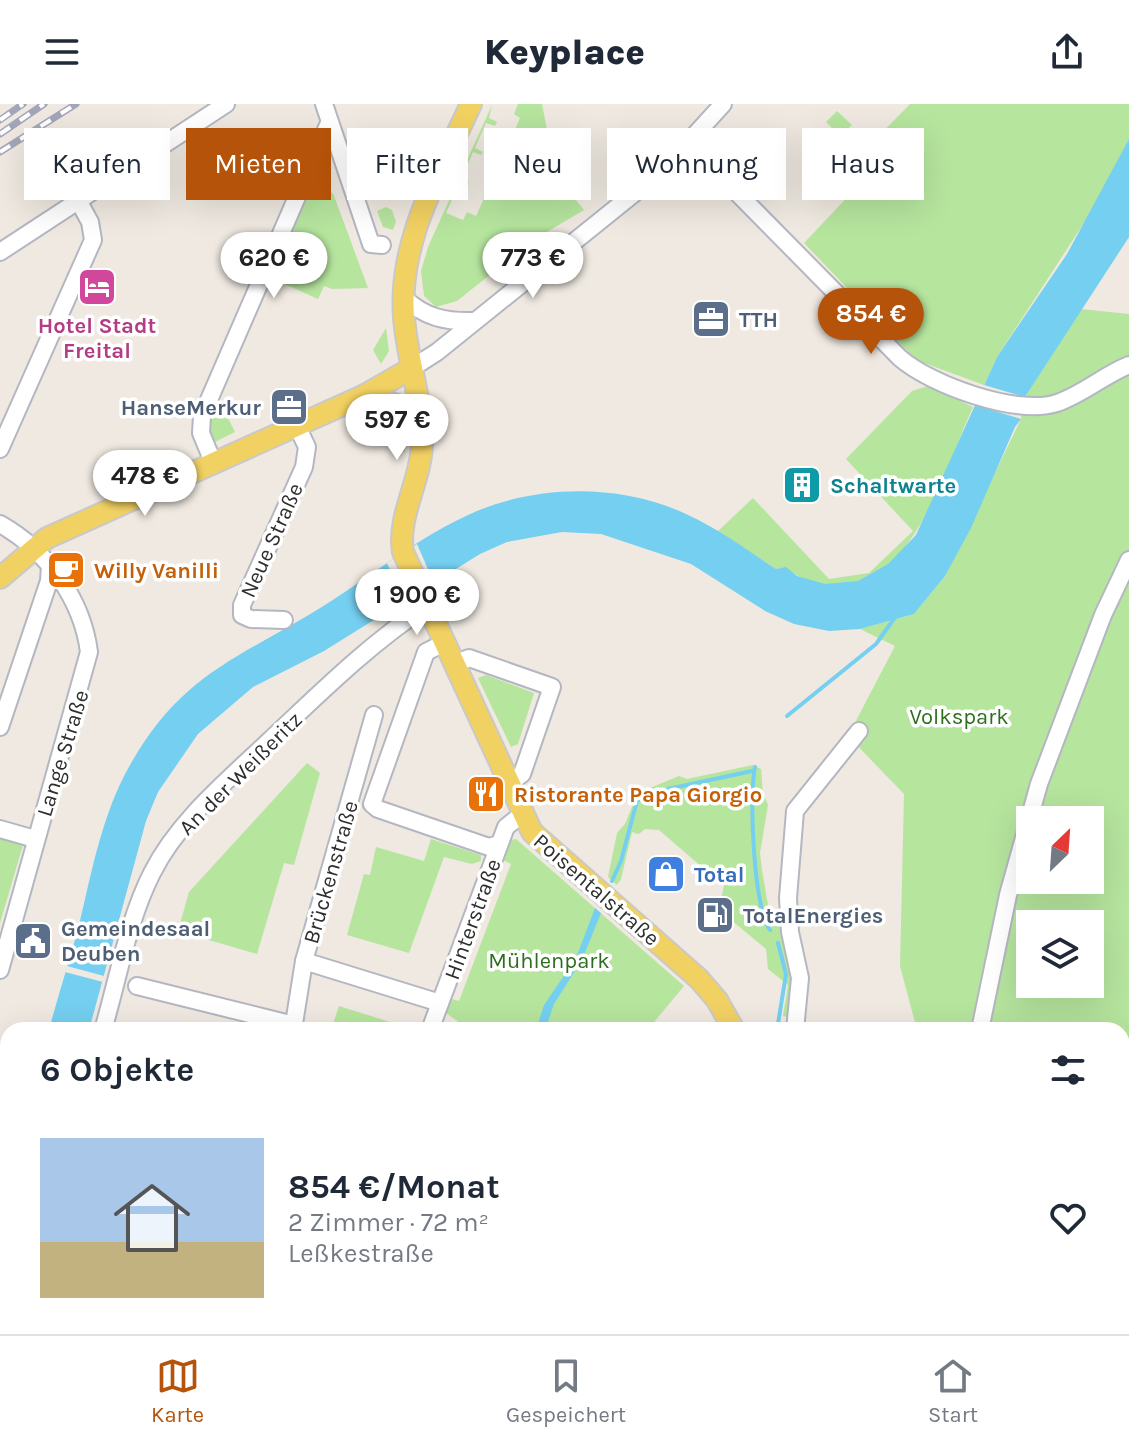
<!DOCTYPE html>
<html lang="de">
<head>
<meta charset="utf-8">
<style>
  body { margin:0; font-family:Karla,sans-serif; background:#f6f6f7; color:#1f2937; height:100vh; display:flex; flex-direction:column; font-size:30px; white-space:nowrap }
  * { box-sizing:border-box; margin:0 }
  p { font-size:26px; color:#747a83 }
  .icon { flex:none; width:44px; height:44px; fill:none; stroke:currentColor; stroke-width:2; stroke-linecap:round; stroke-linejoin:round }
  .map { position:relative; flex:1; overflow:hidden }
  .panel { position:absolute; left:0px; top:918px; width:1130px; height:312px; display:flex; flex-direction:column; background:#fff; border-radius:24px 24px 0 0; box-shadow:0 8px 32px #0002 }
  .panel>* { flex:none }
  .guide { position:absolute; left:24px; top:24px; width:1082px; height:72px; display:flex; gap:16px }
  .needle { width:52px; rotate:25deg }
  .tools { position:absolute; left:1016px; top:702px; display:grid; gap:16px }
  .tools a { display:grid; place-items:center; width:88px; height:88px; border-radius:0px; background:#fff; box-shadow:0 8px 32px #0002; font-size:40px }
  .price { position:absolute; translate:-50% -68px; padding:0 18px; border-radius:28px; background:#fff; color:#222; font-size:26px; line-height:52px; filter:drop-shadow(0 2px 4px #0008) }
  .price::after { content:''; position:absolute; left:50%; top:48px; width:24px; height:18px; margin-left:-12px; background:inherit; clip-path:polygon(0 0,100% 0,50% 100%) }
  .price.active { background:#b45309; color:#fff }
  ul { padding:0; list-style:none }
  li { display:flex; align-items:center; gap:24px; height:200px; padding:0 40px }
  li span { display:grid; place-items:center; flex:none; width:224px; height:160px; border-radius:0px; color:#555 }
  li>.icon { margin-inline-start:auto }
  span .icon { width:96px; height:96px; fill:#fffc; stroke-width:1 }
  li b { font-size:34px }
  h2 { display:flex; justify-content:space-between; align-items:center; height:96px; padding:0 40px; font-size:34px }
  .chip { padding:0 28px; border-radius:0px; background:#fff; box-shadow:0 8px 32px #0002; font-size:28px; line-height:72px }
  .chip.active { background:#b45309; color:#fff }
  header { display:flex; justify-content:space-between; align-items:center; height:104px; padding:0 40px; background:#fff; font-size:36px; font-weight:800 }
  .tabs { display:flex; justify-content:space-around; align-items:center; height:112px; border-top:2px solid #e0e1e3; background:#fff; font-size:22px; color:#747a83 }
  .tabs a { display:grid; justify-items:center; gap:4px }
  .tabs .active { color:#b45309 }
  .map>svg:first-child { display:block }
  .green { fill:#b6e59e; fill-rule:evenodd }
  .water { fill:#75cff0 }
  .pier { fill:#efe9e1 }
  .lines { fill:none; stroke-linecap:round; stroke-linejoin:round }
  .stream { stroke:#75cff0; stroke-width:4 }
  .minor-casing { stroke:#b4b7c1; stroke-width:20 }
  .major-casing { stroke:#c9c9c9; stroke-width:24 }
  .minor { stroke:#fff; stroke-width:16 }
  .major { stroke:#f2d163; stroke-width:20 }
  .rail-casing { stroke:#a3a6b8; stroke-width:7 }
  .rail { stroke:#fff; stroke-width:4; stroke-dasharray:12; stroke-linecap:butt }
  .labels { text-anchor:middle; stroke-width:7; stroke-linejoin:round; paint-order:stroke }
  .service-label { font-size:22px; font-weight:bold; fill:#4e5e75; stroke:#fff; text-anchor:start }
  .hotel-label { font-size:22px; font-weight:bold; fill:#b23c85; stroke:#fff }
  .culture-label { font-size:22px; font-weight:bold; fill:#0d838f; stroke:#fff; text-anchor:start }
  .street-label { font-size:22px; fill:#2e2e2e; stroke:#fff }
  .food-label { font-size:22px; font-weight:bold; fill:#c56008; stroke:#fff; text-anchor:start }
  .park-label { font-size:22px; fill:#2c6e1b; stroke:#fff }
  .shop-label { font-size:22px; font-weight:bold; fill:#366cbe; stroke:#fff; text-anchor:start }
</style>
</head>
<body>
<header><svg class="icon" aria-label="menu" viewBox="0 0 24 24"><path d="M4 6h16M4 12h16M4 18h16"/></svg>Keyplace<svg class="icon" aria-label="share" viewBox="0 0 24 24"><path d="M12 15V3M7 8l5-5 5 5M5 13v7h14v-7"/></svg></header>
<div class="map">
<svg width="1129" height="1230" viewBox="0 0 1129 1230">
  <rect width="100%" height="100%" fill="#efe9e1"/>
  <!-- green -->
  <g class="green">
    <polygon points="518,0 542,0 549,36 542,44 559,85 573,92 584,106 535,135 457,197 436,203 424,192 421,167 428,143 492,1 489,14 497,18 495,22 486,19 475,44 483,48 481,51 473,48 462,74 469,78 468,81 460,78 446,109 463,116 467,108 476,112 496,68 508,83 530,66 509,39 520,14 514,10"/>
    <polygon points="910,0 1129,0 1129,35 1100,94 997,253 984,281 916,256 804,139 872,67 858,54 863,49 852,38 860,29 872,39"/>
    <polygon points="837,7 852,21 840,32 826,18"/>
    <polygon points="306,82 325,90 326,87 333,89 368,184 332,185 324,182 318,195 269,173"/>
    <polygon points="386,103 392,106 396,118 393,126 383,123 377,107"/>
    <path d="M1081 205 1129 210V1230H1042V1222H1122V926H917L900 862 904 690 848 632 895 542 860 525 914 510 945 472 1021 315 1025 293ZM1030 716H1090V776H1030ZM1030 820H1090V880H1030Z"/>
    <polygon points="386,224 389,247 381,260 373,246"/>
    <path d="M928 282 973 303C947 359 917 472 846 480 834 481 820 481 809 477 796 473 790 463 776 465L718 427 753 394 829 475 869 469 913 427 846 355 912 287Z"/>
    <polygon points="226,310 235,328 213,339 209,332 209,316"/>
    <polygon points="389,310 402,322 405,348 345,324 371,312"/>
    <polygon points="486,571 534,589 518,640 511,643 478,574"/>
    <polygon points="307,659 320,669 294,761 284,759 257,850 178,827 189,788"/>
    <polygon points="753,661 761,665 763,689 768,701 760,749 762,766 769,807 775,817 786,822 798,875 792,914 783,912 788,881 768,865 766,845 725,811 727,801 721,795 724,782 659,726 645,725 639,730 632,728 621,775 617,781 608,773 617,729 625,720 635,696 628,693 679,672 687,675"/>
    <polygon points="0,734 23,741 0,819"/>
    <polygon points="431,735 481,751 481,757 472,760 444,753 409,849 347,831 364,770 370,771 376,743 424,757"/>
    <polygon points="516,735 684,882 650,923 470,926 446,909 452,895 459,897 511,760 501,755 511,736"/>
    <polygon points="339,902 403,922 402,926 331,926"/>
    <polygon points="821,1222 958,1222 956,1230 822,1230"/>
  </g>
  <!-- water -->
  <g class="water">
    <path d="M1129 35V133L1025 293 1021 315 1015 323 971 424 945 472 914 510 860 525 829 527 794 520 765 507 691 460 601 430 562 428 507 438 480 450 324 547 253 583 198 630 158 688 146 717 89 926H49C58 891 70 856 79 821 92 767 102 710 130 661 179 574 233 556 312 509 367 476 418 432 477 407 542 380 624 380 688 411 719 425 747 446 776 465L786 463 797 472 825 480 858 477 888 460 916 431 997 253 1067 150Z"/>
    <polygon points="595,804 601,809 582,856 554,900 545,926 536,926 544,901 576,854"/>
    <polygon points="8,1072 8,1165 0,1178 0,1097"/>
  </g>
  <!-- pier -->
  <g class="pier">
    <polygon points="984,281 1025,293 1021,315 974,301"/>
    <polygon points="417,440 434,479 404,497 387,459"/>
    <polygon points="67,862 104,872 103,878 65,868"/>
  </g>
  <g class="lines">
    <!-- stream -->
    <g class="stream">
      <polyline points="787,612 876,540 896,512"/>
      <path d="M755 663C749 690 753 801 770 826"/>
      <polyline points="612,777 621,757 637,697 668,685 752,667"/>
      <polyline points="777,926 786,870 778,839"/>
      <polyline points="724,1222 724,1230"/>
    </g>
    <defs>
      <g id="minor">
        <polyline points="324,0 371,140 382,141"/>
        <path d="M689 40 900 254C931 281 1017 312 1057 299 1083 290 1104 271 1129 261"/>
        <polyline points="0,148 226,0"/>
        <path d="M403 193C425 214 446 218 475 217"/>
        <polyline points="412,264 437,248 662,67 723,0"/>
        <polyline points="0,345 93,136 90,118 79,98"/>
        <polyline points="213,358 201,329 202,312 329,19"/>
        <path d="M0 420C46 446 82 494 89 548L0 866"/>
        <polyline points="284,516 251,515 242,511 242,501 304,363 307,343 297,322"/>
        <polyline points="444,539 426,548 372,700 378,705 489,743 499,740"/>
        <polyline points="454,560 469,554 552,583 522,670 507,681"/>
        <polyline points="0,623 49,477 50,461"/>
        <polyline points="0,725 35,735"/>
        <polyline points="304,857 440,899"/>
        <polyline points="137,882 294,921"/>
        <path d="M103 926C118 875 128 816 152 769 178 717 228 676 269 637 319 590 369 540 427 502"/>
        <polyline points="293,926 304,857 374,611"/>
        <polyline points="430,926 506,723 521,711"/>
        <polyline points="795,926 800,874 790,828 788,794 795,707 859,627"/>
        <polyline points="980,926 1008,791 1039,680 1103,511 1129,456"/>
        <polyline points="0,1198 8,1194"/>
        <polyline points="230,1222 235,1230"/>
        <polyline points="499,1222 500,1230"/>
        <polyline points="768,1222 770,1230"/>
        <polyline points="373,1230 386,1222"/>
        <polyline points="968,1230 969,1222"/>
      </g>
      <g id="major">
        <path d="M471 0C440 68 398 136 404 213 407 256 423 297 422 340 421 377 397 412 403 448L532 728 699 875 717 896 734 926"/>
        <polyline points="365,291 397,301 420,320"/>
        <polyline points="0,474 47,434 365,291 412,264"/>
        <polyline points="703,1230 703,1222"/>
      </g>
    </defs>
    <!-- minor casing -->
    <use href="#minor" class="minor-casing"/>
    <!-- major casing -->
    <use href="#major" class="major-casing"/>
    <!-- minor -->
    <use href="#minor" class="minor"/>
    <!-- major -->
    <use href="#major" class="major"/>
    <defs>
      <g id="rail">
        <polyline points="0,16 23,0"/>
        <polyline points="0,30 44,0"/>
        <polyline points="0,48 76,0"/>
      </g>
    </defs>
    <!-- rail casing -->
    <use href="#rail" class="rail-casing"/>
    <!-- rail -->
    <use href="#rail" class="rail"/>
  </g>
  <!-- icons -->
  <defs>
    <symbol id="hotel-square" viewBox="-11 -11 22 22"><rect x="-9" y="-9" width="18" height="18" rx="4" fill="#d1479c" stroke="#fff"/><path d="M-6-4.5h1.5V1H6V5H4.5V3h-9V5H-6ZM-4 0a1.8 1.8 0 1 1 3.6 0ZM.5 0V-2.5h3Q6-2.5 6 0Z" fill="#fff"/></symbol>
    <symbol id="office-square" viewBox="-11 -11 22 22"><rect x="-9" y="-9" width="18" height="18" rx="4" fill="#5c6f8a" stroke="#fff"/><path d="M-6-3h4V-5.5h4V-3h4V5H-6ZM-1-4.5V-3h2v-1.5ZM-6 0V1H6V0Z" fill="#fff"/></symbol>
    <symbol id="building-square" viewBox="-11 -11 22 22"><rect x="-9" y="-9" width="18" height="18" rx="4" fill="#0f9aa8" stroke="#fff"/><path d="M-4-6H4V6H1V3H-1V6H-4ZM-2.5-4.3h1.7v1.8h-1.7ZM.8-4.3h1.7v1.8H.8ZM-2.5-1h1.7V.8h-1.7ZM.8-1h1.7V.8H.8Z" fill="#fff"/></symbol>
    <symbol id="cafe-square" viewBox="-11 -11 22 22"><rect x="-9" y="-9" width="18" height="18" rx="4" fill="#e8710a" stroke="#fff"/><path d="M-5.5-4.5H6V0H3Q3 3.5 0 3.5H-2.5Q-5.5 3.5-5.5 0ZM3-3.2v2h1.7v-2ZM-6 4.5H4V6H-6Z" fill="#fff"/></symbol>
    <symbol id="restaurant-square" viewBox="-11 -11 22 22"><rect x="-9" y="-9" width="18" height="18" rx="4" fill="#e8710a" stroke="#fff"/><path d="M-5-6h1v4h1v-4h1v4h1v-4h1v5L-1.5 .5V6h-2V.5L-5-1ZM5-6V6H3V1.5H1.5Q1.5-4 5-6Z" fill="#fff"/></symbol>
    <symbol id="shop-square" viewBox="-11 -11 22 22"><rect x="-9" y="-9" width="18" height="18" rx="4" fill="#3f7fe0" stroke="#fff"/><path d="M-5-2.5h2.3a2.7 3.5 0 0 1 5.4 0H5L5.5 6h-11ZM-1.5-2.5h3a1.5 2.3 0 0 0-3 0Z" fill="#fff"/></symbol>
    <symbol id="fuel-square" viewBox="-11 -11 22 22"><rect x="-9" y="-9" width="18" height="18" rx="4" fill="#5c6f8a" stroke="#fff"/><path d="M-5.5-6h7V0h2V4h1.3V-2.5L3-4.5l.8-.8L6-3V5H2.5V1h-1V6h-7ZM-4.2-4.7v3.2H.2V-4.7Z" fill="#fff"/></symbol>
    <symbol id="civic-square" viewBox="-11 -11 22 22"><rect x="-9" y="-9" width="18" height="18" rx="4" fill="#5c6f8a" stroke="#fff"/><path d="M-.6-6.5H3V-4.5H.6V-3L4-1V1h2V6H-6V1h2V-1L-.6-3ZM-1.2 2.5V6h2.4V2.5Z" fill="#fff"/></symbol>
  </defs>
  <g fill-rule="evenodd">
    <use href="#hotel-square" x="75" y="161" width="44" height="44"/>
    <use href="#office-square" x="689" y="193" width="44" height="44"/>
    <use href="#office-square" x="267" y="281" width="44" height="44"/>
    <use href="#building-square" x="780" y="359" width="44" height="44"/>
    <use href="#cafe-square" x="44" y="444" width="44" height="44"/>
    <use href="#restaurant-square" x="464" y="668" width="44" height="44"/>
    <use href="#shop-square" x="644" y="748" width="44" height="44"/>
    <use href="#fuel-square" x="693" y="789" width="44" height="44"/>
    <use href="#civic-square" x="11" y="815" width="44" height="44"/>
  </g>
  <g class="labels">
    <!-- service labels -->
    <g class="service-label">
      <text x="739" y="223">TTH</text>
      <text x="261" y="311" text-anchor="end">HanseMerkur</text>
      <text x="743" y="819">TotalEnergies</text>
      <text x="61" y="832">Gemeindesaal<tspan x="61" dy="25">Deuben</tspan></text>
    </g>
    <!-- hotel labels -->
    <g class="hotel-label">
      <text x="97" y="229">Hotel Stadt<tspan x="97" dy="25">Freital</tspan></text>
    </g>
    <!-- culture labels -->
    <g class="culture-label">
      <text x="830" y="389">Schaltwarte</text>
    </g>
    <!-- street labels -->
    <g class="street-label">
      <text transform="translate(271 436) rotate(-66)" y="8">Neue Straße</text>
      <text transform="translate(62 649) rotate(-73)" y="8">Lange Straße</text>
      <text transform="translate(240 669) rotate(-45)" y="8">An der Weißeritz</text>
      <text transform="translate(330 768) rotate(-74)" y="8">Brückenstraße</text>
      <text transform="translate(597 785) rotate(41)" y="8">Poisentalstraße</text>
      <text transform="translate(472 815) rotate(-70)" y="8">Hinterstraße</text>
    </g>
    <!-- food labels -->
    <g class="food-label">
      <text x="94" y="474">Willy Vanilli</text>
      <text x="514" y="698">Ristorante Papa Giorgio</text>
    </g>
    <!-- park labels -->
    <g class="park-label">
      <text x="959" y="620">Volkspark</text>
      <text x="549" y="864">Mühlenpark</text>
    </g>
    <!-- shop labels -->
    <g class="shop-label">
      <text x="694" y="778">Total</text>
    </g>
  </g>
</svg>
<div class="tools">
<a><svg class="needle" viewBox="-14 -14 28 28"><path d="M0-13l5 13h-10z" fill="#e53935"/><path d="M0 13l5-13h-10z" fill="#747a83"/></svg></a>
<a><svg class="icon" aria-label="layers" viewBox="0 0 24 24"><path d="M12 4l9 5-9 5-9-5zM3 14l9 5 9-5"/></svg></a>
</div>
<b class="price" style="left:274px;top:196px">620 €</b>
<b class="price" style="left:533px;top:196px">773 €</b>
<b class="price active" style="left:871px;top:252px">854 €</b>
<b class="price" style="left:397px;top:358px">597 €</b>
<b class="price" style="left:145px;top:414px">478 €</b>
<b class="price" style="left:417px;top:533px">1 900 €</b>
<div class="guide">
<a class="chip">Kaufen</a>
<a class="chip active">Mieten</a>
<a class="chip">Filter</a>
<a class="chip">Neu</a>
<a class="chip">Wohnung</a>
<a class="chip">Haus</a>
</div>
<section class="panel">
<h2>6 Objekte<svg class="icon" aria-label="filters" viewBox="0 0 24 24"><path d="M4 7h16M4 17h16"/><circle cx="9" cy="7" r="2"/><circle cx="15" cy="17" r="2"/></svg></h2>
<ul>
<li><span style="background:linear-gradient(#a9c7e8 65%,#c2b280 0)"><svg class="icon" aria-label="home" viewBox="0 0 24 24"><path d="M3 11l9-7 9 7M6 9v11h12V9"/></svg></span><div><b>854 €/Monat</b><p>2 Zimmer · 72 m²</p><p>Leßkestraße</p></div><svg class="icon" aria-label="heart" viewBox="0 0 24 24"><path d="M12 20l-8-8c-3-5 5-10 8-4 3-6 11-1 8 4z"/></svg></li>
</ul>
</section>
</div>
<nav class="tabs">
<a class="active"><svg class="icon" aria-label="map" viewBox="0 0 24 24"><path d="M3 6l6-2 6 2 6-2v14l-6 2-6-2-6 2zM9 4v14M15 6v14"/></svg>Karte</a>
<a><svg class="icon" aria-label="saved" viewBox="0 0 24 24"><path d="M7 4h10v16l-5-4-5 4z"/></svg>Gespeichert</a>
<a><svg class="icon" aria-label="home" viewBox="0 0 24 24"><path d="M3 11l9-7 9 7M6 9v11h12V9"/></svg>Start</a>
</nav>
</body>
</html>
